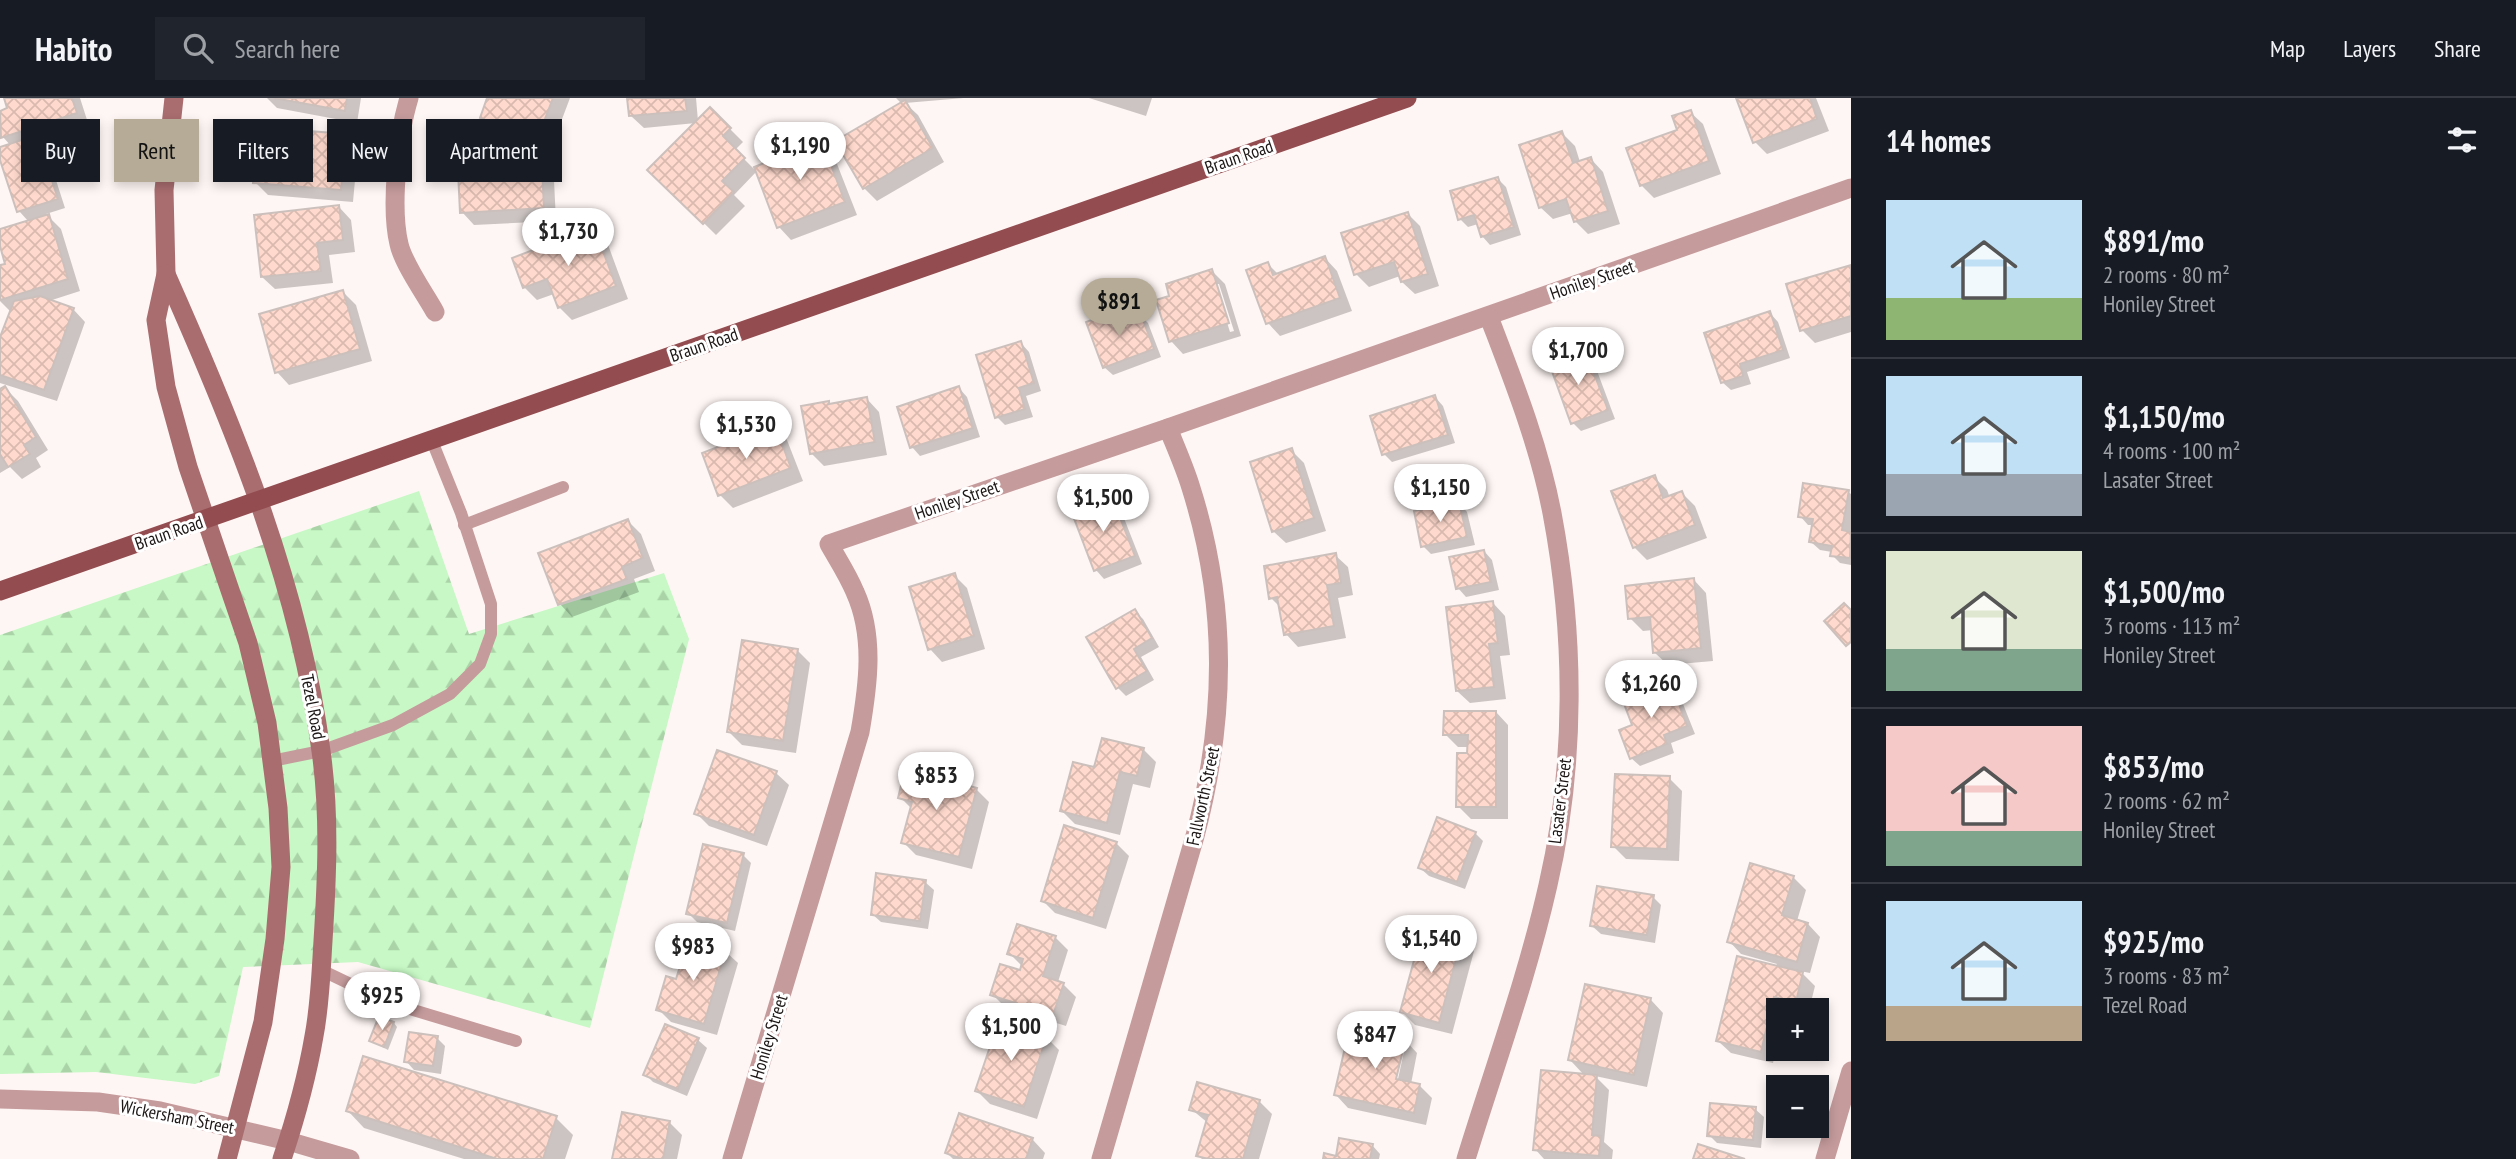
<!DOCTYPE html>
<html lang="en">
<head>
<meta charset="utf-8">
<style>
  body { margin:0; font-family:"PT Sans Narrow",sans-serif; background:#20242c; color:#f1f3f6; height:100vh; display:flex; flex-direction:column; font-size:26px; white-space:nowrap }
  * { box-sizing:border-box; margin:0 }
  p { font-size:23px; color:#9ea1a6 }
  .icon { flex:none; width:38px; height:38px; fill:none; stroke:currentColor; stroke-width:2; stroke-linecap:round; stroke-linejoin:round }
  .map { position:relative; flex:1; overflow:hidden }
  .drawer { display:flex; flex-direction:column; background:#171b24; width:665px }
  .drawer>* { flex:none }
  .top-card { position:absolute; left:21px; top:21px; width:665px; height:63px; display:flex; gap:14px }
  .buttons { position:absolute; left:1766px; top:900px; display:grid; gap:14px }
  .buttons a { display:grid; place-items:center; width:63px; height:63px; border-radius:0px; background:#171b24; box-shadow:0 4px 10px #0003; font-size:35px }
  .price { position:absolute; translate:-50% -60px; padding:0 16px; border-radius:24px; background:#fff; color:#222; font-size:23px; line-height:46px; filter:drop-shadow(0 2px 4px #0008) }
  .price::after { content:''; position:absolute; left:50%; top:42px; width:21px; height:16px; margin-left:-10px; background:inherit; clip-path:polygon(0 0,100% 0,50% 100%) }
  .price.active { background:#b5ab97; color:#111 }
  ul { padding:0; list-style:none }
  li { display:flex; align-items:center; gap:21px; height:175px; padding:0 35px }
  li+li { border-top:2px solid #363941 }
  li span { display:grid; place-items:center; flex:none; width:196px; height:140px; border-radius:0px; color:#555 }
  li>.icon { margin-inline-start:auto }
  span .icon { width:84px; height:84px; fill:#fffc; stroke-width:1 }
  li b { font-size:30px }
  h2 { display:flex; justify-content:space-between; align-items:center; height:84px; padding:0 35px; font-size:30px }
  .tag { padding:0 24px; border-radius:0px; background:#171b24; box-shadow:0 4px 10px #0003; font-size:24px; line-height:63px }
  .tag.active { background:#b5ab97; color:#111 }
  header { display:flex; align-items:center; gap:42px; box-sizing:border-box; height:98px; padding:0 35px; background:#171b24; border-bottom:2px solid #363941 }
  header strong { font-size:33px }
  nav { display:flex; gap:38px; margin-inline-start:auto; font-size:24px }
  .search { width:490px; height:63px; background:#20242c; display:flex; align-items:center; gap:18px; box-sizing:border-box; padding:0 24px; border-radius:0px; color:#9ea1a6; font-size:26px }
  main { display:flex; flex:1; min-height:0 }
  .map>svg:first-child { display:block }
  .forest { fill:url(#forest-firs) }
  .shadow { fill:#0003; fill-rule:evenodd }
  .building { fill:url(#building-cross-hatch); stroke:#ccc0bc; stroke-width:2 }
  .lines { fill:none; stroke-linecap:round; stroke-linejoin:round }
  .service { stroke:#c59b9c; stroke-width:12 }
  .minor { stroke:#c59b9c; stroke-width:19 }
  .tertiary { stroke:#c59b9c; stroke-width:19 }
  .secondary { stroke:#a96d6f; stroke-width:19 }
  .primary { stroke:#934c50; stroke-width:19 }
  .labels { text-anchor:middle; stroke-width:6; stroke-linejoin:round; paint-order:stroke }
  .street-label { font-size:18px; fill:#1b1615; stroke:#fff }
</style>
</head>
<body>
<header>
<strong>Habito</strong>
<div class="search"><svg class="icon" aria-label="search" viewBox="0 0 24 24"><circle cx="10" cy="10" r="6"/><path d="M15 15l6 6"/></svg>Search here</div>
<nav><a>Map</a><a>Layers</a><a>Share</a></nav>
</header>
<main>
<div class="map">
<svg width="1851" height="1061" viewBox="0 0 1851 1061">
  <defs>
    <pattern id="forest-firs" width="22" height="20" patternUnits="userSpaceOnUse" patternTransform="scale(1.75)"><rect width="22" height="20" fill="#c7f8c5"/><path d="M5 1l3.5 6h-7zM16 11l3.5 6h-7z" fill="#aad4a8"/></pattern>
    <pattern id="building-cross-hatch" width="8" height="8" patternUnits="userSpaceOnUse" patternTransform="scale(1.75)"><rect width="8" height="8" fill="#ffd9cd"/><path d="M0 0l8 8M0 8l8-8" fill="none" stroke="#dabaaf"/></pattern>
  </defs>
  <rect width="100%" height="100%" fill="#fef6f4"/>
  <!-- forest -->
  <polygon class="forest" points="419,393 469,536 664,475 689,541 590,930 358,864 243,869 219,978 195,986 96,974 0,976 0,537"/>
  <!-- shadow -->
  <g class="shadow">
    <polygon points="6,0 80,0 89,28 40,43 45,48 65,110 46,116 61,131 80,193 49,203 73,211 85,224 57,303 0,285 0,241 11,214 0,203 0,169 7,167 0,142 0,133 29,124 19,113 0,56 0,51 11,48 3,39 0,31 0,15 9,12"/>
    <polygon points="267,0 361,0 357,25 277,10"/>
    <polygon points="489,0 570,0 550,53 541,50 553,62 556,123 474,127 462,114 540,50 495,32 482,19"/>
    <polygon points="629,0 696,0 698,23 710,11 743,44 735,52 754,71 794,55 817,35 830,48 857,117 791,142 779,129 757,73 734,97 745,108 716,137 650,72 696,25 644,30 631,18"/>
    <polygon points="896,0 964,0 905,5 918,17 944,64 877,103 864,90 902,6"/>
    <polygon points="1089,0 1152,0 1146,18"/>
    <polygon points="1738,0 1816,0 1829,33 1767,56 1755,44"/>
    <polygon points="1690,14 1703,26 1721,76 1654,100 1641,87"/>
    <polygon points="1562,35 1575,48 1580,64 1591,61 1603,74 1620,126 1588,136 1575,123 1573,115 1553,121 1540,109"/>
    <polygon points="345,37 358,50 353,104 268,97 255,84"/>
    <polygon points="1497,80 1506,89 1521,137 1490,147 1482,138 1478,126 1468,129 1460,121"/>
    <polygon points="339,109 351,122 355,154 329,157 333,185 275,191 262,179"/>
    <polygon points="1408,116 1420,128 1439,188 1415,196 1402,184 1400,178 1369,189 1356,176"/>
    <polygon points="594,131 607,144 628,201 572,222 559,209 554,196 537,202 524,189"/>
    <polygon points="1325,160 1337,173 1352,213 1280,238 1268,225 1268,166 1279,177"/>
    <polygon points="1851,168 1851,234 1815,245 1802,232"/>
    <path d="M1212 173 1225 186 1241 238 1183 256 1171 243 1172 199ZM1215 186H1219L1234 233 1230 234Z"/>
    <polygon points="343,194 356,207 372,263 289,287 277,274"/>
    <polygon points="1114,215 1122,223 1139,216 1148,225 1161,259 1113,277 1104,269"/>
    <polygon points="1770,215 1778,224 1790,260 1747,274 1751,286 1731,292 1722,284"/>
    <polygon points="1021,245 1029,254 1041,293 1026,298 1033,319 1005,327 997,319"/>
    <polygon points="1585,254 1593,262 1615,321 1581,333 1573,325"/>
    <polygon points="5,290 18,303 48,352 36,360 41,369 22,381 10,369 0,375 0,293"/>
    <polygon points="959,290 967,299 980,339 920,358 912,349 899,310"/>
    <polygon points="1435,299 1443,308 1455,345 1392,364 1384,356"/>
    <polygon points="867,301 879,314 887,357 824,368 811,355 828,304 831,308"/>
    <polygon points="774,329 787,342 803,383 733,410 720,397"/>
    <polygon points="1291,352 1304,365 1326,433 1286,445 1273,433"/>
    <polygon points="1654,379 1667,392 1670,400 1682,395 1695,408 1707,440 1647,462 1634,449"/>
    <polygon points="1848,394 1851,396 1851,467 1840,465 1832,457 1832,454 1820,452 1811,444 1814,427 1808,427 1800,418"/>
    <polygon points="1112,401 1120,410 1142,466 1104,481 1096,472 1074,416"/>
    <polygon points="1459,405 1467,414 1475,447 1431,456 1423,448"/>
    <polygon points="628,423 641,436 655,473 634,481 639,494 572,519 560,506"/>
    <polygon points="1484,453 1492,462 1499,492 1466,499 1458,490"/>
    <polygon points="1335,457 1348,469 1353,497 1338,500 1346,540 1298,549 1286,536 1281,510 1271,500"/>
    <polygon points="954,477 967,490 985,551 942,564 930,551"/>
    <polygon points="1694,482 1706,495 1713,563 1668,567 1655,555 1653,532 1643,533 1630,520"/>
    <polygon points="1493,505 1505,518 1510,557 1500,558 1506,601 1470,605 1457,593"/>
    <polygon points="1134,513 1143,521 1159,549 1141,559 1154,582 1126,598 1118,590"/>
    <polygon points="798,553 810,565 796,655 742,647 729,634"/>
    <polygon points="1671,587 1679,596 1695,636 1671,645 1674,655 1640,668 1631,660 1635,628"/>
    <polygon points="1496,614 1508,627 1508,721 1471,721 1458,708 1469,649 1458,649 1445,636"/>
    <polygon points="1143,651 1156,664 1150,690 1133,686 1120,737 1075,726 1062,713 1096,671"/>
    <polygon points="776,675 789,687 767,748 709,728 696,715"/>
    <polygon points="1669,680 1682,693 1679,763 1626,761 1613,748"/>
    <polygon points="976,691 989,704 972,771 916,757 903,744 912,711 900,699"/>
    <polygon points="1475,735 1483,743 1465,791 1429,778 1420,770"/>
    <polygon points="1116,745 1129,758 1106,831 1055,815 1043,803"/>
    <polygon points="743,757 751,765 735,833 697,824 688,815"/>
    <polygon points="1793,779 1806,792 1797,823 1808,826 1820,839 1810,875 1800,873 1815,888 1809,912 1778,912 1778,946 1773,965 1731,955 1718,943 1777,866 1741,856 1729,843"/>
    <polygon points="925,784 934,792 928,831 881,824 872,816"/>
    <polygon points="1653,799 1661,807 1655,845 1601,836 1592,828"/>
    <polygon points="1055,839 1068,852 1058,884 1063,886 1076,899 1066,928 1005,909 992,896 1021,874 1023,869 1009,855"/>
    <polygon points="1461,840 1474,853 1452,936 1415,927 1402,914"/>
    <polygon points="725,853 738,865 717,937 671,924 658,911 678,883"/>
    <polygon points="1586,888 1651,902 1663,915 1647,989 1595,978 1609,992 1604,1044 1613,1052 1612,1061 1544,1061 1535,1051 1585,978 1570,962"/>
    <polygon points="394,925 397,929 388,952 371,943"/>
    <polygon points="665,928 698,942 707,950 687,998 653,984 645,976"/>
    <polygon points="1046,939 1059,952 1037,1021 990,1006 977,993"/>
    <polygon points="437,940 445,948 441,976 414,972 406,963"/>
    <path d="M1405 942 1417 955 1411 986 1420 988 1432 1000 1426 1027 1348 1010 1336 997ZM1402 949H1405L1396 990 1393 989Z"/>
    <polygon points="1259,1003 1272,1016 1259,1061 1202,1061 1198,1057 1208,1025 1191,1011"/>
    <polygon points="1755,1011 1764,1019 1761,1050 1717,1045 1709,1037"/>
    <polygon points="348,1013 556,1020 573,1037 565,1061 464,1061 364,1030"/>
    <polygon points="960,1017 1033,1042 1045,1055 1043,1061 953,1061 947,1055"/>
    <polygon points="669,1024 682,1037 677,1061 614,1061"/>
    <polygon points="1372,1047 1380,1056 1379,1061 1325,1061 1337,1060"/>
  </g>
  <!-- building -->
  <g class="building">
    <polygon points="4,0 72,0 77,15 1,40 0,13 7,10"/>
    <polygon points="274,0 347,0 345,13"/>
    <polygon points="487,0 553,0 537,42 480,20"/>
    <polygon points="627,0 685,0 687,13 629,18"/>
    <polygon points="1736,0 1810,0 1817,21 1753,45"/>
    <polygon points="905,2 933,50 863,91 835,43"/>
    <polygon points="710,9 731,30 723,38 745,60 722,83 734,94 703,126 647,72"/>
    <polygon points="1691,12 1709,63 1640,88 1626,50 1677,32 1672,18"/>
    <polygon points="258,29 346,36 341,92 253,85"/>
    <polygon points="818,33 845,104 777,130 754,69 792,54 788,44"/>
    <polygon points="1562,33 1573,65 1591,59 1608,113 1574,124 1566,101 1539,110 1519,47"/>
    <polygon points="37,37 58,101 17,114 0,62 0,49"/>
    <polygon points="541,48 544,110 460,115 457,52"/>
    <polygon points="1498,79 1514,129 1481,139 1474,117 1458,122 1450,93"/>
    <polygon points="339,107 343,142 317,145 321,173 261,179 254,117"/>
    <polygon points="1408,114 1428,176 1401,184 1394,164 1354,177 1341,135"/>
    <polygon points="49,116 68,181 0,202 0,167 5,166 0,148 0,131"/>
    <polygon points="594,129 616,188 558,210 547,181 523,190 512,160"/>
    <polygon points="1325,158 1340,200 1266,226 1246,172 1268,164 1273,177"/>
    <polygon points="1851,167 1851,218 1800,233 1786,186"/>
    <polygon points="1212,171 1229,225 1169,244 1156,202 1169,198 1166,186"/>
    <polygon points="343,192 360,251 275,275 259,216"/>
    <polygon points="40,198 74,210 44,292 0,277 0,239 14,203"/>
    <polygon points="1115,213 1118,222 1140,214 1154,251 1103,270 1086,224"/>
    <polygon points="1770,213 1783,252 1740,266 1743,278 1721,285 1704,235"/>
    <polygon points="1021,243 1034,285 1019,290 1025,311 995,320 976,257"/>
    <polygon points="1585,252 1608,312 1571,326 1549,265"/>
    <polygon points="5,288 36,339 24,347 30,356 8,369 0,356 0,291"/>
    <polygon points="959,288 973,330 910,350 897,309"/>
    <polygon points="1435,297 1448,337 1382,357 1370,318"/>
    <polygon points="867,299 875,344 810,356 801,308 829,303 829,306"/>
    <polygon points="775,327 791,370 718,398 702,355"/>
    <polygon points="1292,350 1314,420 1272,434 1250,364"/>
    <polygon points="1655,377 1663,400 1682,393 1695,427 1633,450 1611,393"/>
    <polygon points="1803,385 1849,392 1842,432 1851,434 1850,460 1830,458 1832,448 1809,444 1813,421 1798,419"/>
    <polygon points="1112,399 1135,458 1094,473 1072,415"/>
    <polygon points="1459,403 1467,439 1421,449 1414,413"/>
    <polygon points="628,421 643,460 622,469 627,481 558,507 538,455"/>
    <polygon points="1484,452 1491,484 1456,491 1449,459"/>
    <polygon points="1336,455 1341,485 1327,487 1334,528 1284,537 1277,499 1269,501 1264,468"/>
    <polygon points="955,475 974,538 928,552 909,489"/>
    <polygon points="1694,480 1701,550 1653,555 1650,519 1628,521 1625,488"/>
    <polygon points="1493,503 1498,545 1489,546 1494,589 1456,593 1446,509"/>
    <polygon points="1844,505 1851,512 1851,544 1846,548 1824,523"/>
    <polygon points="1135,511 1152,540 1134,551 1147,573 1116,591 1086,539"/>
    <polygon points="742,542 798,551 783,643 727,634"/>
    <polygon points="1671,585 1687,628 1664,637 1667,646 1630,661 1619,632 1632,627 1623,603"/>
    <polygon points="1444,613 1496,613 1496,709 1456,709 1457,655 1467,655 1468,637 1443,637"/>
    <polygon points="1102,640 1144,650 1137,678 1120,674 1107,725 1060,713 1073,664 1094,669"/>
    <polygon points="717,652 777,673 754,737 694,716"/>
    <polygon points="905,671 977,690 959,759 901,745 912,704 898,700"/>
    <polygon points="1615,676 1670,678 1667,751 1611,749"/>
    <polygon points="1437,719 1476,734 1457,784 1418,770"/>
    <polygon points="1064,727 1117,744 1093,820 1041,803"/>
    <polygon points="703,746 744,755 727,825 686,816"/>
    <polygon points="1750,765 1794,778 1782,817 1808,825 1797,864 1727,844"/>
    <polygon points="876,775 926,782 920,823 871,817"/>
    <polygon points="1597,788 1654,797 1647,837 1590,828"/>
    <polygon points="1017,826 1056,838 1043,878 1064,885 1053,917 990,897 1000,866 1020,872 1023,861 1007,856"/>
    <polygon points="1423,829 1462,839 1439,925 1400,914"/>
    <polygon points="689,840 726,851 704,926 656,912 666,878 676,881"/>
    <polygon points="1737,858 1803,874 1796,904 1774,899 1761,954 1716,943"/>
    <polygon points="1585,886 1651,900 1634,977 1568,962"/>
    <polygon points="379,918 394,924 384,949 369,943"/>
    <polygon points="999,922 1047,937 1024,1009 975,993"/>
    <polygon points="665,926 699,940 678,991 643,977"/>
    <polygon points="1350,928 1406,940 1396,981 1420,986 1414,1015 1334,997"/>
    <polygon points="409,934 438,938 433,968 404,964"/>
    <polygon points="363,958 557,1018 543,1061 497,1061 346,1013"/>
    <polygon points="1541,972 1597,977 1592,1037 1601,1038 1599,1058 1533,1052"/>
    <polygon points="1197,984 1260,1002 1243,1061 1209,1061 1196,1058 1208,1017 1189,1012"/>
    <polygon points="1710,1005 1756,1009 1753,1042 1707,1038"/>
    <polygon points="622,1014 670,1023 663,1061 612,1061"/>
    <polygon points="959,1015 1033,1040 1026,1061 962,1061 945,1055"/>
    <polygon points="1339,1040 1373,1046 1370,1061 1323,1061 1324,1055 1336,1058"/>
    <polygon points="1698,1046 1745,1061 1693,1061"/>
  </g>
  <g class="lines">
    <!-- service -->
    <g class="service">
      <polyline points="464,427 563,389"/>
      <polyline points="272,663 321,653 393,627 450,596 480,566 491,536 491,506 461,415 432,343"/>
      <polyline points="321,872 390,905 516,943"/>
    </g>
    <!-- minor -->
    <g class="minor">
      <path d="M409 0C398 36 390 109 399 146 403 165 425 196 435 214"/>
      <path d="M732 1061 860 634C868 588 875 538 855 494 848 477 838 462 829 446L1168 330 1851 90"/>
      <path d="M1101 1061 1195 738C1226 621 1228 507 1191 390 1185 370 1176 350 1168 330"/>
      <path d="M1466 1061C1494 970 1527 880 1548 787 1576 666 1575 537 1552 415 1539 347 1513 282 1489 219"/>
      <polyline points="1825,1061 1851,973"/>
    </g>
    <!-- tertiary -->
    <polyline class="tertiary" points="0,1001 98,1004 160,1013 288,1043 350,1061"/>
    <!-- secondary -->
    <g class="secondary">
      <polyline points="174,0 164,92 166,176 156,222 166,289 188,369 248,545 267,625 278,710 281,769 275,841 263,924 227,1061"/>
      <path d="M166 176C234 329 299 486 321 653 330 716 327 780 323 843 321 874 320 907 314 938 307 979 295 1022 282 1061"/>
    </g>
    <!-- primary -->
    <polyline class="primary" points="0,493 1407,0"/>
  </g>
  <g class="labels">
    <!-- street labels -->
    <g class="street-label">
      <text transform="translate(1239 59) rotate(-19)" y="6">Braun Road</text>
      <text transform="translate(1592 182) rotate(-19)" y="6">Honiley Street</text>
      <text transform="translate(704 247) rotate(-19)" y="6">Braun Road</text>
      <text transform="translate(957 402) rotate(-19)" y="6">Honiley Street</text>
      <text transform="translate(169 435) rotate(-19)" y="6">Braun Road</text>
      <text transform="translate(313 609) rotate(79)" y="6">Tezel Road</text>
      <text transform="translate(1203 698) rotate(-78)" y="6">Fallworth Street</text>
      <text transform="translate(1560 703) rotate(-83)" y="6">Lasater Street</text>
      <text transform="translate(769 939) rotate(-73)" y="6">Honiley Street</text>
      <text transform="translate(177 1019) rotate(11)" y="6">Wickersham Street</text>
    </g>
  </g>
</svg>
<div class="buttons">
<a>+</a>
<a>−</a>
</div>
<b class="price" style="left:800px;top:84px">$1,190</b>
<b class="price" style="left:568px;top:170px">$1,730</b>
<b class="price active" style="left:1119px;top:240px">$891</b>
<b class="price" style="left:1578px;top:289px">$1,700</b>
<b class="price" style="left:746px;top:363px">$1,530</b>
<b class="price" style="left:1440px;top:426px">$1,150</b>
<b class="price" style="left:1103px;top:436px">$1,500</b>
<b class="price" style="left:1651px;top:622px">$1,260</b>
<b class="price" style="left:936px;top:714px">$853</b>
<b class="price" style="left:1431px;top:877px">$1,540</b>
<b class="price" style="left:693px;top:885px">$983</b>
<b class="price" style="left:382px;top:934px">$925</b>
<b class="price" style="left:1011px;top:965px">$1,500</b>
<b class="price" style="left:1375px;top:973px">$847</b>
<div class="top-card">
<a class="tag">Buy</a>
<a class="tag active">Rent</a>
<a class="tag">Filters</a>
<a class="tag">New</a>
<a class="tag">Apartment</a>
</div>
</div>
<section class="drawer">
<h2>14 homes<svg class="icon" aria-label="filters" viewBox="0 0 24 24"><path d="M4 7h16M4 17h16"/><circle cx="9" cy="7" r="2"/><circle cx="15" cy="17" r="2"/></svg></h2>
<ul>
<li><span style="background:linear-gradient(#bfe0f5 70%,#8fb573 0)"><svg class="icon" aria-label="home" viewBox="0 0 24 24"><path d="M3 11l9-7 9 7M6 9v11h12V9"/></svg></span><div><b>$891/mo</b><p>2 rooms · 80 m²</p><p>Honiley Street</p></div></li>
<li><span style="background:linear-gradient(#bfe0f5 70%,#9aa5b1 0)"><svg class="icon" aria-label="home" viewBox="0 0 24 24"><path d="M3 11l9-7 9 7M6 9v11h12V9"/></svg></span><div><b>$1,150/mo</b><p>4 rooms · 100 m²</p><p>Lasater Street</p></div></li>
<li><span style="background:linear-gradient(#dfe7d0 70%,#7fa58c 0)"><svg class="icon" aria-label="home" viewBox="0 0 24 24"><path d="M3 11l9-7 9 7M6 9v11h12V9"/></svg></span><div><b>$1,500/mo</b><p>3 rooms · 113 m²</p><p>Honiley Street</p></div></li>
<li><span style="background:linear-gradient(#f6c9c9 75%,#7fa58c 0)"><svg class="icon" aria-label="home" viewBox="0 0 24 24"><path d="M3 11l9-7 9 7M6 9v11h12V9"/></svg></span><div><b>$853/mo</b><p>2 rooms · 62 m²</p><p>Honiley Street</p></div></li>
<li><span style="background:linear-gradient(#bfe0f5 75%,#b9a48a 0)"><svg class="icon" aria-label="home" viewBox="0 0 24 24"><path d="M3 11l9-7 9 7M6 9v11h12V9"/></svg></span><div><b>$925/mo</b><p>3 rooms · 83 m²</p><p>Tezel Road</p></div></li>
</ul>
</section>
</main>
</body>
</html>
